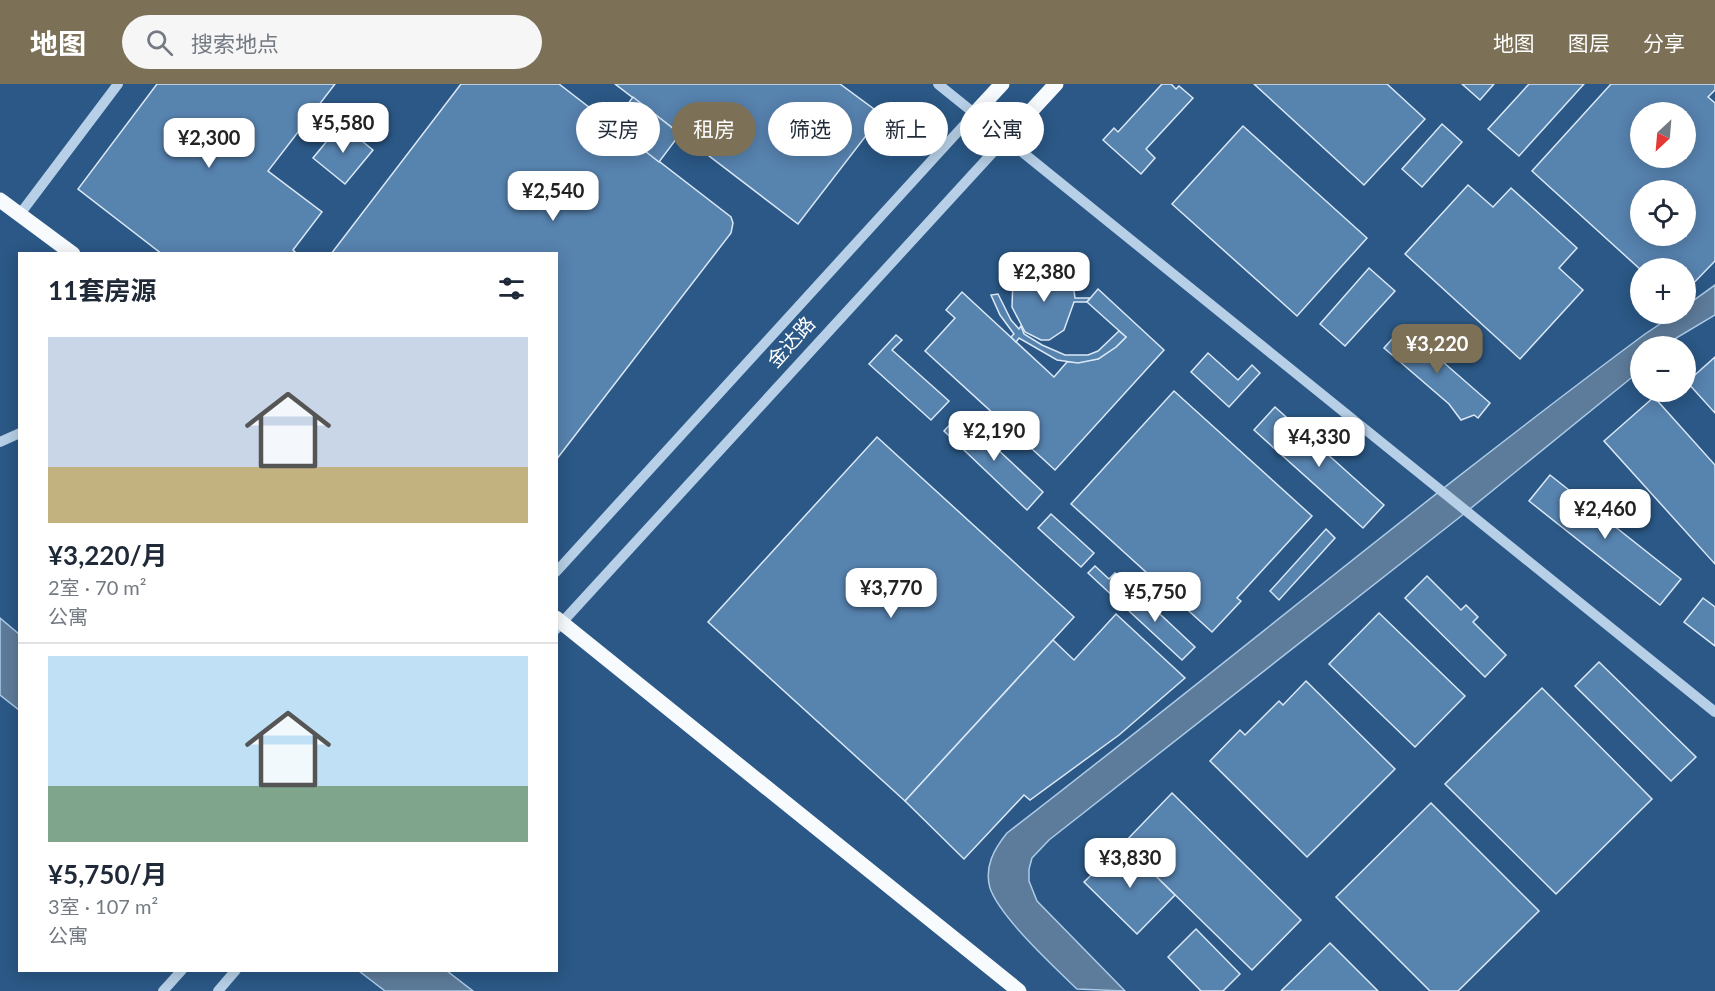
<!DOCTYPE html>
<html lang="zh">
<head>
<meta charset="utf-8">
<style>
  body { margin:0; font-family:Lato,"Noto Sans SC",sans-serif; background:#f6f6f7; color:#1f2937; height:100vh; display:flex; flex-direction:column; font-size:22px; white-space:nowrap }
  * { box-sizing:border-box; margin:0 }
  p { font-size:20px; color:#747a83 }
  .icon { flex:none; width:33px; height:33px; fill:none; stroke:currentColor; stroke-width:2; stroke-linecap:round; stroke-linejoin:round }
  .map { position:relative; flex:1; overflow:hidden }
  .panel { position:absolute; left:18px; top:168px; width:540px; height:720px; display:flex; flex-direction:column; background:#fff; border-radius:0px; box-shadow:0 3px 15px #0003 }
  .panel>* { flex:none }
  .banner { position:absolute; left:576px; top:18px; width:570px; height:54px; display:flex; gap:12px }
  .needle { width:39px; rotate:206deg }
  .controls { position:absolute; left:1630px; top:18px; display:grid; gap:12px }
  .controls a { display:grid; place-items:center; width:66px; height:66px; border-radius:50%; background:#fff; box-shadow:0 3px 15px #0003; font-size:30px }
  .price { position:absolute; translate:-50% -51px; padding:0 14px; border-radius:12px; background:#fff; color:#222; font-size:20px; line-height:39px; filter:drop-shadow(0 2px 3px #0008) }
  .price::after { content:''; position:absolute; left:50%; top:36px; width:18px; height:14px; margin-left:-9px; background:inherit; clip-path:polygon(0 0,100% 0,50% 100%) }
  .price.selected { background:#7c7057; color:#fff }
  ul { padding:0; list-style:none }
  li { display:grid; align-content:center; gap:12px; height:318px; padding:0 30px }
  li+li { border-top:2px solid #e0e1e3 }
  li span { display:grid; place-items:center; height:186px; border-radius:0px; color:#555 }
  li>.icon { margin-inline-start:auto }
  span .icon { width:108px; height:108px; fill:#fffc; stroke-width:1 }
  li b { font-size:26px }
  h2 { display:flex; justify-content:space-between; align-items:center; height:72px; padding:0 30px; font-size:26px }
  .tag { padding:0 21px; border-radius:27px; background:#fff; box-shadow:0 3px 15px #0003; font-size:21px; line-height:54px }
  .tag.selected { background:#7c7057; color:#fff }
  header { display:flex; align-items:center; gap:36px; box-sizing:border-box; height:84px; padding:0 30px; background:#7c7057; color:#fff }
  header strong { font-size:28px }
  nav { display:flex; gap:33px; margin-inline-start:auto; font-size:21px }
  .search { width:420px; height:54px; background:#f6f6f7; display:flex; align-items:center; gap:15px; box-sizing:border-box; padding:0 21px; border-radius:33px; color:#747a83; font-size:22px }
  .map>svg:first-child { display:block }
  .water { fill:#5d7b9a; stroke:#accbe7; stroke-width:1.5 }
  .building { fill:#5783af; stroke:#dae8f6; stroke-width:1.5; fill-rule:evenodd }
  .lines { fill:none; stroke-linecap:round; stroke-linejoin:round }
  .minor { stroke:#b7d0e7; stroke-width:10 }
  .major { stroke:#f8fbfe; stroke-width:15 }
  .labels { text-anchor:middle; stroke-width:6; stroke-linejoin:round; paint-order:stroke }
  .street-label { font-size:20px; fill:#fff; stroke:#2b5886 }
</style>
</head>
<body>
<header>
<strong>地图</strong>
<div class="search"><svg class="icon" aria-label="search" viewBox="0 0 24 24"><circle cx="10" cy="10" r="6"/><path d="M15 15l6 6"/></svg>搜索地点</div>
<nav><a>地图</a><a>图层</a><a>分享</a></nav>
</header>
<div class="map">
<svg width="1715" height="907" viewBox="0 0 1715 907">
  <rect width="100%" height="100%" fill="#2b5886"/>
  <!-- water -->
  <g class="water">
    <path d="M1715 201V231L1663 262H1641V286L1460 433 1049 756 1032 774 1029 785V797L1037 817 1125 907 1077 905C1054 883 1000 833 990 804 984 783 994 765 1007 749 1221 584 1428 411 1645 250L1675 230H1686V222Z"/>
    <polygon points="0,534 19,550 19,626 0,611"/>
    <polygon points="359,887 447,887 473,907 385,907"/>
  </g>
  <!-- building -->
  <g class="building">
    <polygon points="157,0 335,0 268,87 322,128 293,166 297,170 162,170 78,105"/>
    <polygon points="461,0 559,0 731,133 733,139 731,149 556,376 556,170 331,170"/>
    <polygon points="615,0 840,0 882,31 798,140"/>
    <polygon points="1162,0 1171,0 1176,5 1179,2 1193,14 1146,65 1155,74 1141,90 1103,56 1114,44 1118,48"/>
    <polygon points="1254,0 1387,0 1425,35 1364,101"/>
    <polygon points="1462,0 1494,0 1480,16"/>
    <polygon points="1529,0 1584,0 1519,72 1488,45"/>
    <path d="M1611 0H1715V6L1708 13 1715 19V177L1686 207V184L1641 186 1532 87ZM1641 28H1686V74H1641ZM1641 106H1686V152H1641Z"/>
    <polygon points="633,13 680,50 659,78 612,41"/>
    <polygon points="341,40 373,66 345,100 313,74"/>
    <polygon points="1442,40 1462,58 1422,103 1402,85"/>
    <polygon points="1243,42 1367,154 1297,232 1172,120"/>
    <polygon points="1468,101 1493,123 1511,104 1577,164 1559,184 1583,206 1520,275 1405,170"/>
    <polygon points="1369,184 1395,207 1345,262 1320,240"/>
    <polygon points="1033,186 1051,186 1052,193 1072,192 1075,214 1090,214 1087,218 1074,218 1064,246 1049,256 1041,256 1025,248 1012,223 1013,194 1032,193"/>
    <polygon points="1098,205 1164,266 1055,386 925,267 955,234 946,226 962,208 1054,293 1067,278 1098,275 1116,263 1126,253 1087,218"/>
    <polygon points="998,210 1011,236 1019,245 1021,242 1024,250 1042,261 1065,271 1088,271 1098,267 1119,247 1126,253 1116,263 1098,275 1078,279 1057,276 1019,254 1016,258 1011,253 1014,250 1000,231 991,211"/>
    <polygon points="1403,243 1490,319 1478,334 1474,331 1461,336 1449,320 1384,264"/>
    <polygon points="896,251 902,256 892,266 949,317 931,336 869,280"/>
    <polygon points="1208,269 1238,296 1252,281 1260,289 1229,323 1191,288"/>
    <polygon points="1715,273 1715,329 1687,298"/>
    <polygon points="1174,307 1312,432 1237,514 1241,517 1212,548 1071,420"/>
    <polygon points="1654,313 1715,381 1715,480 1604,357"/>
    <polygon points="1275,323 1384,421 1363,444 1254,346"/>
    <polygon points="960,330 1043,408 1027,426 944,347"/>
    <polygon points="877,353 1074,533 905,717 708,538"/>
    <polygon points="1550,391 1681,495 1660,521 1529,417"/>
    <polygon points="1051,430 1094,469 1081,483 1038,444"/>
    <polygon points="1326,445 1335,454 1279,516 1270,507"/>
    <polygon points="1095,482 1109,495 1115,489 1129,501 1116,515 1088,489"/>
    <polygon points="1427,492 1461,526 1466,521 1478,533 1473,538 1506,571 1485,593 1405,514"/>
    <polygon points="1129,501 1195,563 1182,576 1116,515"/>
    <polygon points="1703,514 1715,523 1715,562 1684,538"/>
    <polygon points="1379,529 1465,612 1415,663 1329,580"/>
    <polygon points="1116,530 1185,594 1119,651 1030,716 1024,711 964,775 905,717 1053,556 1074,576"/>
    <polygon points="1599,578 1696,673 1671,697 1575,602"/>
    <polygon points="1306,597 1395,685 1307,773 1210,677 1240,646 1245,651 1279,617 1283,621"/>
    <polygon points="1542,604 1652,715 1556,810 1445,700"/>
    <polygon points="1172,709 1301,836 1252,886 1123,760"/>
    <polygon points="1431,719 1539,827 1458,907 1430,907 1336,813"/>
    <polygon points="1123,760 1175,811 1137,850 1084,798"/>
    <polygon points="1196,845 1240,890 1223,907 1201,907 1168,873"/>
    <polygon points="1330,859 1378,907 1281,907"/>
  </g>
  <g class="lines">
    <!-- minor -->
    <g class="minor">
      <polyline points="938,0 1715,628"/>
      <polyline points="20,130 118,0"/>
      <polyline points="0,358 20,349"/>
      <polyline points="556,488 975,29"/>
      <polyline points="556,545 1006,54"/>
      <polyline points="163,907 182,886"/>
      <polyline points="218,907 236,886"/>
    </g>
    <!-- major -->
    <g class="major">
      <polyline points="975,29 1002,0"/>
      <polyline points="1006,54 1056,0"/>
      <polyline points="0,116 73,170"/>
      <polyline points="556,534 1019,907"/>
    </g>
  </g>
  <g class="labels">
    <!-- street labels -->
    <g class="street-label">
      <text transform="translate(791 258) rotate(-48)" y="7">金达路</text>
    </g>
  </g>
</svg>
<div class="controls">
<a><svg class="needle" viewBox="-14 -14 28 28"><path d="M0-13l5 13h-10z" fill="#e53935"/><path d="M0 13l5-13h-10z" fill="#747a83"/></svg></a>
<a><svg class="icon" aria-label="locate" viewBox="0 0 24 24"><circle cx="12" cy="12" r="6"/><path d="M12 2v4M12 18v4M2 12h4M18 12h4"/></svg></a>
<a>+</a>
<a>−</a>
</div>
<b class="price" style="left:343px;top:70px">¥5,580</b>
<b class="price" style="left:209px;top:85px">¥2,300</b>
<b class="price" style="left:553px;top:138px">¥2,540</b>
<b class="price" style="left:1044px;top:219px">¥2,380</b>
<b class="price selected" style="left:1437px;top:291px">¥3,220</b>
<b class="price" style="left:994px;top:378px">¥2,190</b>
<b class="price" style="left:1319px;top:384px">¥4,330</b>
<b class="price" style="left:1605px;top:456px">¥2,460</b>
<b class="price" style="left:891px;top:535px">¥3,770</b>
<b class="price" style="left:1155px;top:539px">¥5,750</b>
<b class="price" style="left:1130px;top:805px">¥3,830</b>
<div class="banner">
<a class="tag">买房</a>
<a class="tag selected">租房</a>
<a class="tag">筛选</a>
<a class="tag">新上</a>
<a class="tag">公寓</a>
</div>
<section class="panel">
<h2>11套房源<svg class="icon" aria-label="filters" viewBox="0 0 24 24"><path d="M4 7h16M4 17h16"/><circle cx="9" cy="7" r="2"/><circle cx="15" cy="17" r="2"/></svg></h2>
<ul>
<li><span style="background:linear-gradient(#c9d6e8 70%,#c2b280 0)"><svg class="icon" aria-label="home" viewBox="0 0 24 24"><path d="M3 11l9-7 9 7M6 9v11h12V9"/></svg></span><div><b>¥3,220/月</b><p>2室 · 70 m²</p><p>公寓</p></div></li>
<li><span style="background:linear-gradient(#bfe0f5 70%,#7fa58c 0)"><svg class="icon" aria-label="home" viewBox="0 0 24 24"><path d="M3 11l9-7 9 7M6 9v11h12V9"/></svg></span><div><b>¥5,750/月</b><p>3室 · 107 m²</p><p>公寓</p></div></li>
</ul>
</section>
</div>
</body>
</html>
